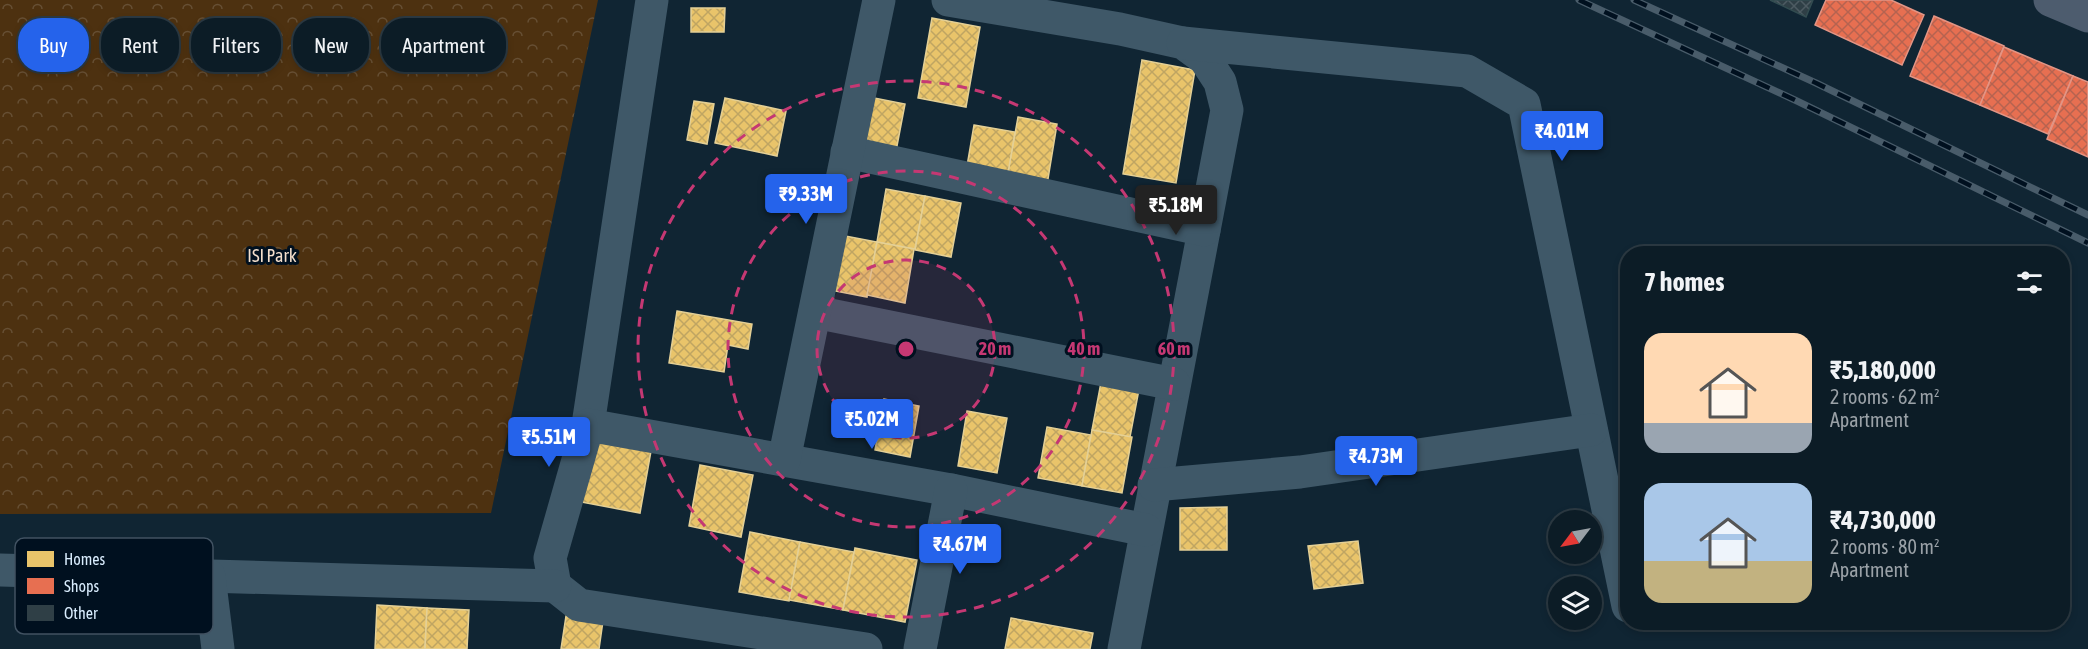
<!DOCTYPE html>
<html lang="en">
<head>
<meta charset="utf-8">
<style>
  body { margin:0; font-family:"Asap Condensed",sans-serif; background:#1a2932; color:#f1f3f6; height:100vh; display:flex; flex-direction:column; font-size:22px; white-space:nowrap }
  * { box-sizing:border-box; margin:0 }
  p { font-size:20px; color:#9aa1a7 }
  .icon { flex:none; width:33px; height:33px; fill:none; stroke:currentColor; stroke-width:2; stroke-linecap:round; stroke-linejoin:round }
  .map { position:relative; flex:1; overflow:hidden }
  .details { position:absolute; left:1620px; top:246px; width:450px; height:384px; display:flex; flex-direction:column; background:#0c1c26; border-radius:24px; box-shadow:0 3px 9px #0003,0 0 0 2px #2c3a43 }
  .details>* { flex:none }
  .guide { position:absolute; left:18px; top:18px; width:570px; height:54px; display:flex; gap:12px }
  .needle { width:39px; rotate:238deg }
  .buttons { position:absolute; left:1548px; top:510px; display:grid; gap:12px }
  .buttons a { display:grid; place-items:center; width:54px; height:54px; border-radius:50%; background:#0c1c26; box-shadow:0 3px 9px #0003,0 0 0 2px #2c3a43; font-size:30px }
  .price { position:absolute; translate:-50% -51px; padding:0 14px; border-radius:6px; background:#2563eb; color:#fff; font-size:20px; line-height:39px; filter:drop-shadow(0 2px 3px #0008) }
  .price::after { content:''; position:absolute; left:50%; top:36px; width:18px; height:14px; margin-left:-9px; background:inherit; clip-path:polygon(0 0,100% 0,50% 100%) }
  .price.on { background:#222; color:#fff }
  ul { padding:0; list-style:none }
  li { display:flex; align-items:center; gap:18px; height:150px; padding:0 24px }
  li span { display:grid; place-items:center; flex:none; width:168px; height:120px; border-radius:18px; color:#555 }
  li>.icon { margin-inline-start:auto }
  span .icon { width:72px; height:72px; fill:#fffc; stroke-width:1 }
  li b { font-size:26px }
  h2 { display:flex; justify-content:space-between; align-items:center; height:72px; padding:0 24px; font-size:26px }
  .tag { padding:0 21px; border-radius:24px; background:#0c1c26; box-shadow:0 3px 9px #0003,0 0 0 2px #2c3a43; font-size:21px; line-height:54px }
  .tag.on { background:#2563eb; color:#fff }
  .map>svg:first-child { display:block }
  .park { fill:url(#park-crowns) }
  .homes { fill:url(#homes-cross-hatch); stroke:#e4d096; stroke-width:1.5 }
  .shops { fill:url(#shops-cross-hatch); stroke:#e39585; stroke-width:1.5 }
  .building { fill:url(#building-cross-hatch); stroke:#324c50; stroke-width:1.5 }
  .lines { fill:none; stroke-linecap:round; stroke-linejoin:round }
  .minor { stroke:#3f5868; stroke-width:33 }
  .highway { stroke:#4d5c6e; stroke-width:33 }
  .rail-casing { stroke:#495c6a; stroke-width:7 }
  .rail { stroke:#00101f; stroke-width:4.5; stroke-dasharray:14; stroke-linecap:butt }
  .ring { fill:none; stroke:#c53873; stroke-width:3; stroke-dasharray:10 8 }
  .labels { text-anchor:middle; stroke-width:6; stroke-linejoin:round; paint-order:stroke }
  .park-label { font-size:18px; fill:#f4dfcc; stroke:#00101f }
  .key { fill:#00101f; stroke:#415262; stroke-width:1.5 }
  .key-label { font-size:16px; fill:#d9edfe }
  .centre { fill:#c53873; stroke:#00101f; stroke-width:3 }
  .ring-label { font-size:18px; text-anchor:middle; font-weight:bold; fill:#c53873; stroke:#00101f; stroke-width:6; stroke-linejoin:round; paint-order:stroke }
</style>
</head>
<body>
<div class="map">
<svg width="2088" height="649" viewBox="0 0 2088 649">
  <defs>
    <pattern id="park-crowns" width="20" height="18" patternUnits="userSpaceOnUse" patternTransform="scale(1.5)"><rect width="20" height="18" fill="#4d3110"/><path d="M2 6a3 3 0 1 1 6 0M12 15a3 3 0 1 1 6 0" fill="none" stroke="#664f34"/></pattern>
    <pattern id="homes-cross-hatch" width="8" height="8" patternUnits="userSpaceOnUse" patternTransform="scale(1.5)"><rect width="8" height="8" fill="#e9c46a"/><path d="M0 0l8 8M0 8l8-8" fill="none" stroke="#bfa562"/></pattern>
    <pattern id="shops-cross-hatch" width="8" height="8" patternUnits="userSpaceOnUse" patternTransform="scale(1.5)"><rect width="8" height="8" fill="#e76f51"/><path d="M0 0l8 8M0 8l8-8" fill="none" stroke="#b56350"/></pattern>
    <pattern id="building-cross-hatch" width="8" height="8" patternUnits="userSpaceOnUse" patternTransform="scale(1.5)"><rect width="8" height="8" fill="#2f3f46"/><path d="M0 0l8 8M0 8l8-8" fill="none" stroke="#4d5b62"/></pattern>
  </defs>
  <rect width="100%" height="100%" fill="#102533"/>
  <!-- park -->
  <polygon class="park" points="0,0 598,0 491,513 0,514"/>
  <!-- homes -->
  <g class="homes">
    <polygon points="691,8 725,8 724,32 691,32"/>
    <polygon points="932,18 980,27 966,107 918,98"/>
    <polygon points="1142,60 1195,70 1176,183 1123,174"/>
    <polygon points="864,96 905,104 896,151 856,143"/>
    <polygon points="725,98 786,111 777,156 715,143"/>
    <polygon points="694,101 714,104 707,144 687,140"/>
    <polygon points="1018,117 1057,124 1047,185 1007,178"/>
    <polygon points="974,125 1015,132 1007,179 966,172"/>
    <polygon points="886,189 925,196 915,249 877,242"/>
    <polygon points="925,196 961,203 951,257 915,250"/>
    <polygon points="840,235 877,242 867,297 830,290"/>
    <polygon points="877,242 914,249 905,303 867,295"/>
    <polygon points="677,311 752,324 748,349 728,345 724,372 669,363"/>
    <polygon points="1102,377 1140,384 1130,437 1092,430"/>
    <polygon points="884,399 919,406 910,457 875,450"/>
    <polygon points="967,411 1007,418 997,473 958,466"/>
    <polygon points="1047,427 1091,435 1082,486 1038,478"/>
    <polygon points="1092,430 1132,437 1122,493 1082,486"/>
    <polygon points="592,440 651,451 640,513 581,502"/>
    <polygon points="700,465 753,475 741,537 689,526"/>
    <polygon points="1227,507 1227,550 1180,550 1180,508"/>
    <polygon points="750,532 800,542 789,601 739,592"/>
    <polygon points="1358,541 1363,583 1314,589 1308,546"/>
    <polygon points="800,542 854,552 843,610 789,600"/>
    <polygon points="855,548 917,560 905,622 843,610"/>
    <polygon points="377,605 427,608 425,649 375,649"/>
    <polygon points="427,608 469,610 467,649 425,649"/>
    <polygon points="566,616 603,621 599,649 561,649"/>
    <polygon points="1011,618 1093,633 1090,649 1005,649"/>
  </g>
  <!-- shops -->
  <g class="shops">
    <polygon points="1826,0 1891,0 1924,15 1902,65 1815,25"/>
    <polygon points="1934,16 2004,46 1980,105 1910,76"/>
    <polygon points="2004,47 2073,76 2048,134 1980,105"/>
    <polygon points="2073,76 2088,82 2088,157 2047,139"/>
  </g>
  <!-- building -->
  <polygon class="building" points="1770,0 1813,0 1806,17"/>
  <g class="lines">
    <!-- minor -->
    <g class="minor">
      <polyline points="652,0 588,425 550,558 555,586 579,605 866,649"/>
      <polyline points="948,0 1120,29 1183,43 1205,59 1220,82 1227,110 1124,649"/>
      <polyline points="1183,43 1467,71 1524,104 1628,606"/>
      <polyline points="847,152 1204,230"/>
      <polyline points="815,312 1174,384"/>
      <polyline points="588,425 951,490 1146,530"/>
      <polyline points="784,460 879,0"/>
      <polyline points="1154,485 1300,472 1591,430"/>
      <polyline points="0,570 555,586"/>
      <polyline points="209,576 218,649"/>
      <polyline points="920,649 951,490"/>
    </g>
    <!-- highway -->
    <polyline class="highway" points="2050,0 2088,16"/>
    <defs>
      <g id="rail">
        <polyline points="1579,0 1797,101 2088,243"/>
        <polyline points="1634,0 1816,83 2088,215"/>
      </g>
    </defs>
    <!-- rail casing -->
    <use href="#rail" class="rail-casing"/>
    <!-- rail -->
    <use href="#rail" class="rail"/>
  </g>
  <!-- distance rings -->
  <circle cx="906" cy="349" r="89" fill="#c53873" fill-opacity=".12"/>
  <g class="ring">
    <circle cx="906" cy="349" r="89"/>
    <circle cx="906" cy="349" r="178"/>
    <circle cx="906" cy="349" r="268"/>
  </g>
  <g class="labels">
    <!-- park labels -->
    <g class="park-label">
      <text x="272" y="262">ISI Park</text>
    </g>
  </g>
  <!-- legend -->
  <rect x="15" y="538" width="198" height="96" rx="9" class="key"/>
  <rect x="27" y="551" width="27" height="16" fill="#e9c46a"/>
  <rect x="27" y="578" width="27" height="16" fill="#e76f51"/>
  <rect x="27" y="605" width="27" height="16" fill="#2f3f46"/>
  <g class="key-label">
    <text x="64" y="565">Homes</text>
    <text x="64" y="592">Shops</text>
    <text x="64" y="619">Other</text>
  </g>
  <circle cx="906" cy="349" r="9" class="centre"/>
  <g class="ring-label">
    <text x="995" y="355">20 m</text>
    <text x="1084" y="355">40 m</text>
    <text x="1174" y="355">60 m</text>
  </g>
</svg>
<div class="buttons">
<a><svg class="needle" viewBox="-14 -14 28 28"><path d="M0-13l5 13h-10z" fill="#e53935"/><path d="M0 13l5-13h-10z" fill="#9aa1a7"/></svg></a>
<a><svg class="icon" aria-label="layers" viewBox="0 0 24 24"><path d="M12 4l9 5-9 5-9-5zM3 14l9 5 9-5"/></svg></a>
</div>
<b class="price" style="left:1562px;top:162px">₹4.01M</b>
<b class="price" style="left:806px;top:225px">₹9.33M</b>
<b class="price on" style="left:1176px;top:236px">₹5.18M</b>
<b class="price" style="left:872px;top:450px">₹5.02M</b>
<b class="price" style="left:549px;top:468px">₹5.51M</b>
<b class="price" style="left:1376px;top:487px">₹4.73M</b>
<b class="price" style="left:960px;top:575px">₹4.67M</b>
<div class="guide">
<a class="tag on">Buy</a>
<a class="tag">Rent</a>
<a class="tag">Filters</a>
<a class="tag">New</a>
<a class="tag">Apartment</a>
</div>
<section class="details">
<h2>7 homes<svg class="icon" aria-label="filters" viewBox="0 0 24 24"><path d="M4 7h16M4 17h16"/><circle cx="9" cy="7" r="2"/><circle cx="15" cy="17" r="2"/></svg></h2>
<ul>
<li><span style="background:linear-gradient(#ffd9b3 75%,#9aa5b1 0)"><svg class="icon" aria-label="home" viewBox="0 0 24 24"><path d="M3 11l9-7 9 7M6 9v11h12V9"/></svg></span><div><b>₹5,180,000</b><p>2 rooms · 62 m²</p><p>Apartment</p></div></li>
<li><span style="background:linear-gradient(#a9c7e8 65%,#c2b280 0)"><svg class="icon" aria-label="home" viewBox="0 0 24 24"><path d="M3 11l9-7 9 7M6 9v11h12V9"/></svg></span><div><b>₹4,730,000</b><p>2 rooms · 80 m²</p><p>Apartment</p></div></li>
</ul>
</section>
</div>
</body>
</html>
